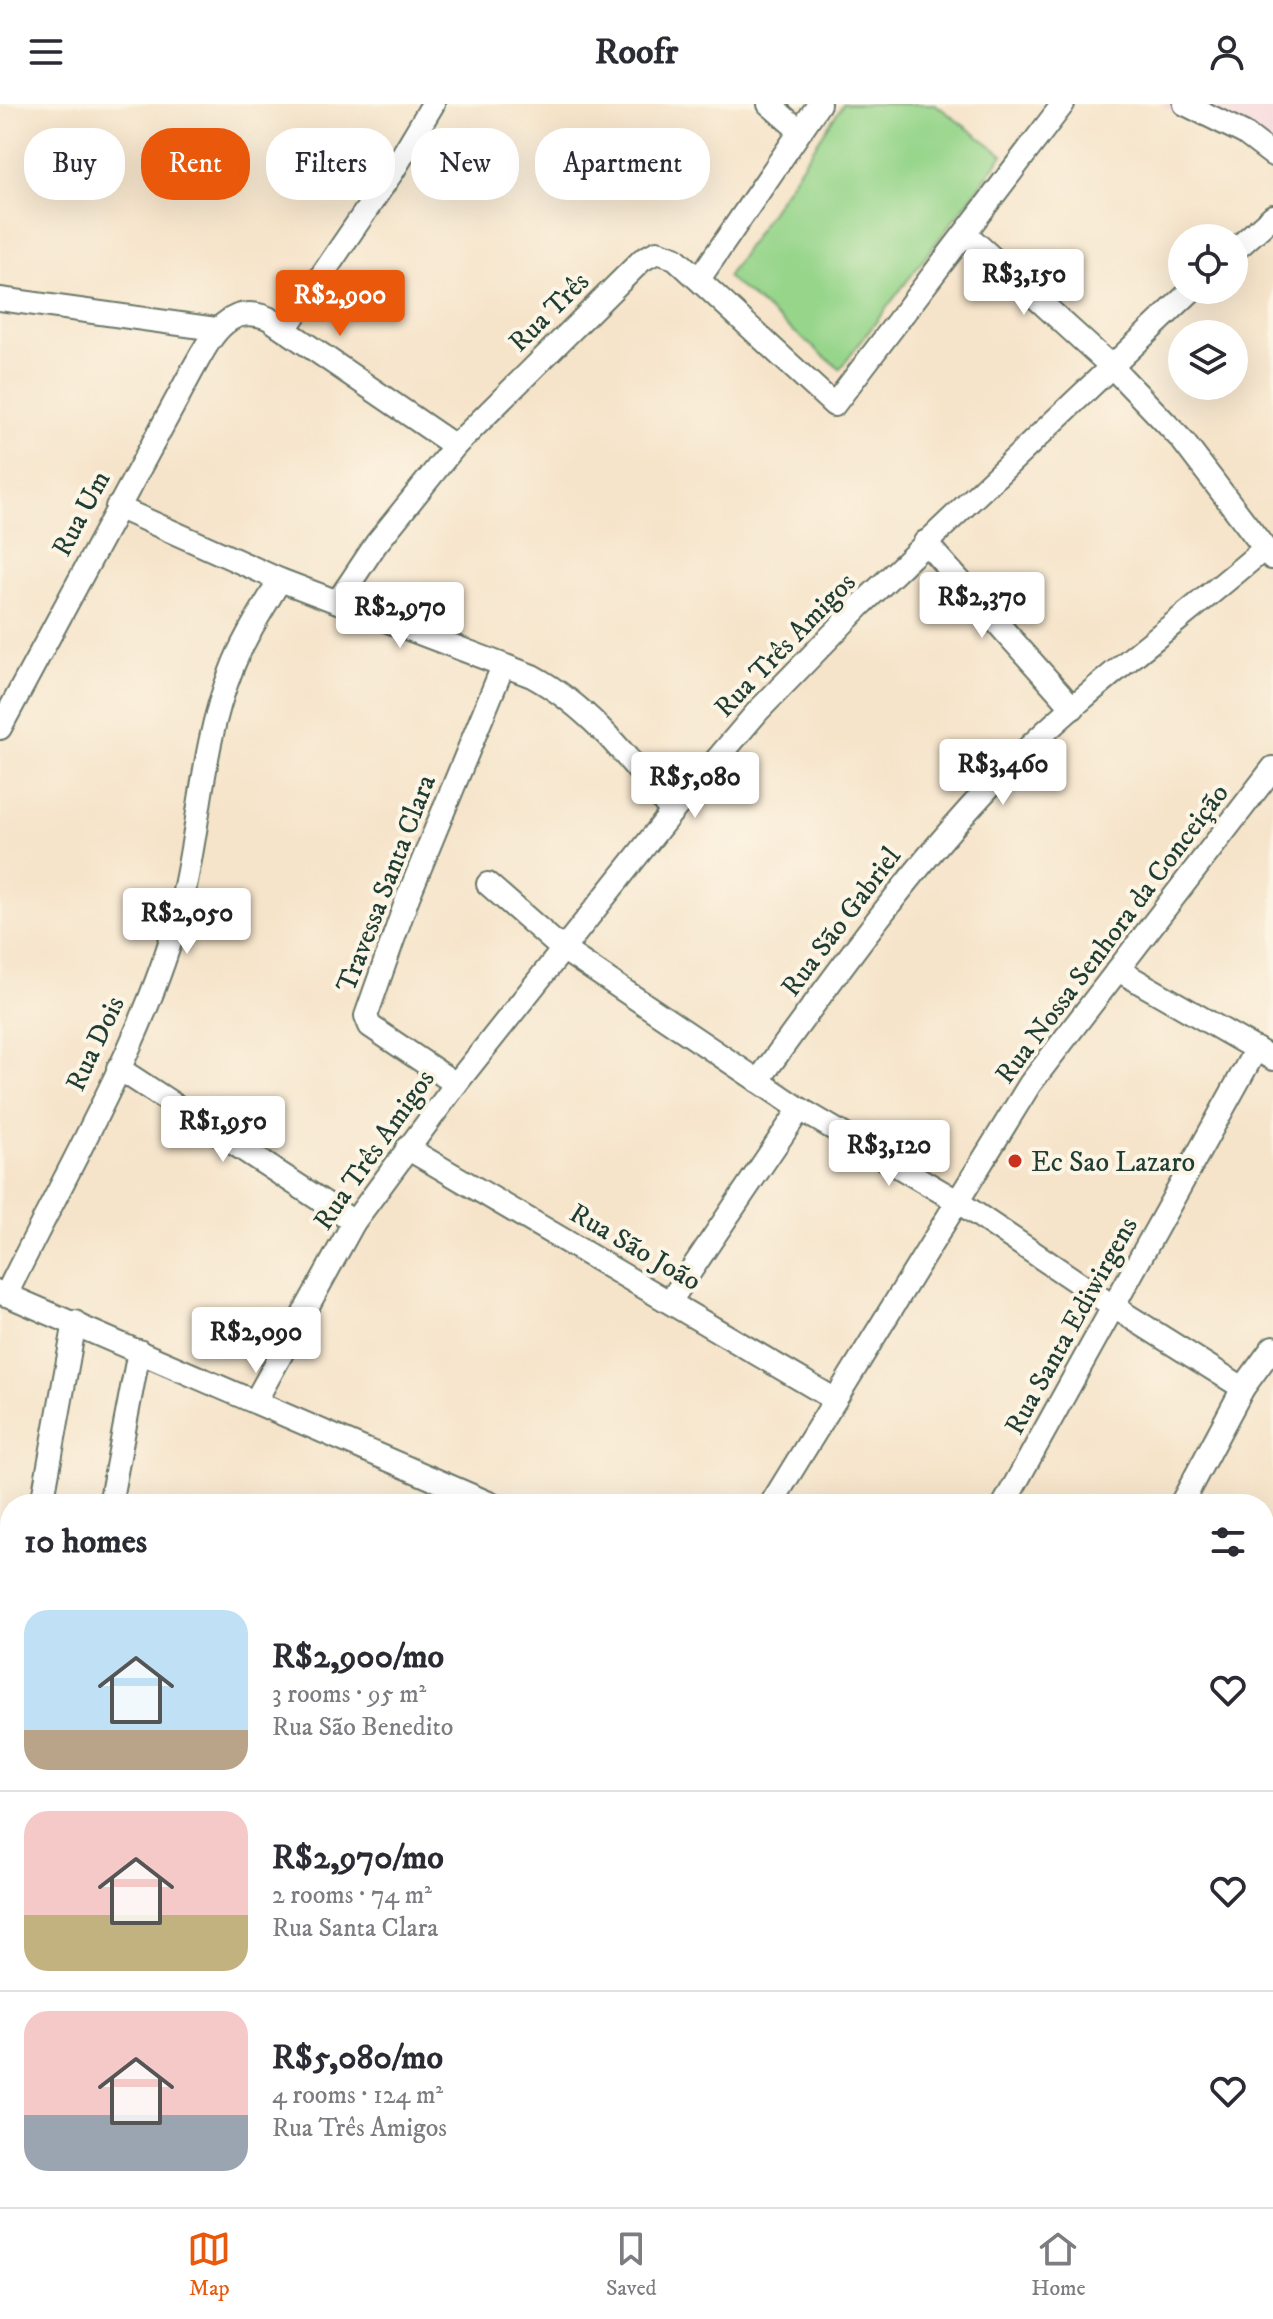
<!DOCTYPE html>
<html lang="en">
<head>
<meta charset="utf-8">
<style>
  body { margin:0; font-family:"IM FELL DW Pica",serif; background:#f2f2f3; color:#2b2b33; height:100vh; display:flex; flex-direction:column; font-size:30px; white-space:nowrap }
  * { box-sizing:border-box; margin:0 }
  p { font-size:26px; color:#7c7c81 }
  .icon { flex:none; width:44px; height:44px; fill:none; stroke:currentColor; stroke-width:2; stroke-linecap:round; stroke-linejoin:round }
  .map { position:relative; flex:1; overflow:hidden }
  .drawer { position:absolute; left:0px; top:1390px; width:1274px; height:714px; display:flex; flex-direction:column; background:#fff; border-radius:32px 32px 0 0; box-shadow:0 8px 32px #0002 }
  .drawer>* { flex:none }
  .top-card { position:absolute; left:24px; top:24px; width:800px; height:72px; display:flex; gap:16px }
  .tools { position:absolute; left:1168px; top:120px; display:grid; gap:16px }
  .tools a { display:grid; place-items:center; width:80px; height:80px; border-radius:50%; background:#fff; box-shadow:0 8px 32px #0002; font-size:40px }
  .price { position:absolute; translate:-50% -68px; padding:0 18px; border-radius:8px; background:#fff; color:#222; font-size:26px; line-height:52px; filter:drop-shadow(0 2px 4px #0008) }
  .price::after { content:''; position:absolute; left:50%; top:48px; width:24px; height:18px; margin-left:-12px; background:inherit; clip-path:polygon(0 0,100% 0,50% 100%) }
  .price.active { background:#ea580c; color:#fff }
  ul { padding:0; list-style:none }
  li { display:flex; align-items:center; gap:24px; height:200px; padding:0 24px }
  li+li { border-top:2px solid #e1e1e2 }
  li span { display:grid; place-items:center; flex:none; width:224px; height:160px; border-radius:24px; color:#555 }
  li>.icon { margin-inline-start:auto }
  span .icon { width:96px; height:96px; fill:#fffc; stroke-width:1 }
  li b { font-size:34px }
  h2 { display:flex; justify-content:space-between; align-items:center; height:96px; padding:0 24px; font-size:34px }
  .pill { padding:0 28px; border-radius:32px; background:#fff; box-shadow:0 8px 32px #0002; font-size:28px; line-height:72px }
  .pill.active { background:#ea580c; color:#fff }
  header { display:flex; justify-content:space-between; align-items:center; height:104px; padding:0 24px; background:#fff; font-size:36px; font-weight:700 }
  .menu { display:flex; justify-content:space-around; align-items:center; height:112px; border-top:2px solid #e1e1e2; background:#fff; font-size:22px; color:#7c7c81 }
  .menu a { display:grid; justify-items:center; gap:4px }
  .menu .active { color:#ea580c }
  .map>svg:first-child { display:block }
  .built { fill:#f4cfdc }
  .green { fill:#97d58b; stroke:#5b8960; stroke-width:2 }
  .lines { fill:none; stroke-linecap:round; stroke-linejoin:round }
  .minor-casing { stroke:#6a7768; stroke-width:26 }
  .major-casing { stroke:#6a7768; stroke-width:30 }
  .minor { stroke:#fff; stroke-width:22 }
  .major { stroke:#fabc8b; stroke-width:26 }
  .poi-dot { fill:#c8321e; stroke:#fcf5e5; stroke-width:3 }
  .labels { text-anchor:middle; stroke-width:8; stroke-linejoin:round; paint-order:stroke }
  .street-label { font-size:28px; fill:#1f3d34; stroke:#fcf5e5 }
  .poi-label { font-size:28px; fill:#1f3d34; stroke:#fcf5e5; text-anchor:start }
</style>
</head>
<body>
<header><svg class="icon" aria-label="menu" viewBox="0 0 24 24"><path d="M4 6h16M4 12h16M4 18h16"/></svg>Roofr<svg class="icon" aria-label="person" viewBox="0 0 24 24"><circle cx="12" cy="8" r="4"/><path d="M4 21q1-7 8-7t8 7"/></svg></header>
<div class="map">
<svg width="1273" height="2103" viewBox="0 0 1273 2103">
  <rect width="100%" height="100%" fill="#fcf5e5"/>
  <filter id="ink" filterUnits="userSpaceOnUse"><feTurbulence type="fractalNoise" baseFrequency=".0125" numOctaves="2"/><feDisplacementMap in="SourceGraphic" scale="16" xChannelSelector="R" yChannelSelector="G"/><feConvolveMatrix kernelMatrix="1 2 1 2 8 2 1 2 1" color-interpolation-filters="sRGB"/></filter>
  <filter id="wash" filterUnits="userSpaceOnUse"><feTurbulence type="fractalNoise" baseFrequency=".006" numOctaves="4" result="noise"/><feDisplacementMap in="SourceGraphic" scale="32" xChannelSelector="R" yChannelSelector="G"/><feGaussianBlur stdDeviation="1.8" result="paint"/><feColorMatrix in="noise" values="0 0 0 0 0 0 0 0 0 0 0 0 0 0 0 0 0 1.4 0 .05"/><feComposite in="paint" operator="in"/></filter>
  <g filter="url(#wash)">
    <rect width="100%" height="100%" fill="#f6e4ca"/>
    <!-- built -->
    <polygon class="built" points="1160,0 1273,0 1273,65"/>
    <!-- green -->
    <g class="green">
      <polygon points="843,0 935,0 1003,51 840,265 727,173"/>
      <polygon points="651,2094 833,2094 830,2103 678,2103"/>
    </g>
  </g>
  <g filter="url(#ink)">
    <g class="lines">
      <defs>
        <g id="minor">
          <polyline points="769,0 800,27"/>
          <polyline points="1185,0 1244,29 1273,51"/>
          <polyline points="965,129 1113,264 1182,336 1272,454"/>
          <polyline points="1234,147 1273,112"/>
          <polyline points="699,175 819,0"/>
          <polyline points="0,195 216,225"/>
          <polyline points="285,225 393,67 433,0"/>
          <path d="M117 403 280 476 532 572C591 604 630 656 672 708"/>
          <polyline points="925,438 1073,604"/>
          <polyline points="338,497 376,440 455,342 642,156 657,148 675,154 834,301 1063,0"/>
          <path d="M0 624 193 265C210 235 227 198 268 214L455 342"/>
          <polyline points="488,780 561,844 800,1005 957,1097 1114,1203 1243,1284"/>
          <polyline points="1118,866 1273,955"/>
          <polyline points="118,964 354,1118"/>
          <path d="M758 977C834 873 908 768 996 676 1077 591 1175 522 1264 445"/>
          <polyline points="456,980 370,922 366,912 408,793 503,562"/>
          <polyline points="407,1044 834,1295"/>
          <polyline points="0,1188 491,1400"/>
          <path d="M6 1191C64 1071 147 932 180 804 200 726 201 642 231 567 243 535 263 505 280 476"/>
          <polyline points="671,1196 800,1005"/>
          <polyline points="256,1296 354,1118 456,980 672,708 758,607 862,500 1192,186"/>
          <polyline points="42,1400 75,1218"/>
          <polyline points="110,1400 139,1247"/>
          <polyline points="771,1400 1030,980 1273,664"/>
          <polyline points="1004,1400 1256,945"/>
          <polyline points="1181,1400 1243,1284 1273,1243"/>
          <polyline points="0,1614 10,1556"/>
          <polyline points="1264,1680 1273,1663"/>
          <polyline points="1264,1730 1273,1733"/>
          <polyline points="0,2003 10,1975"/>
          <polyline points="1264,2034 1273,2024"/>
          <polyline points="0,2040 10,2042"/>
          <polyline points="278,2094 324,2103"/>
          <polyline points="199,2103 201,2094"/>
          <polyline points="404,2103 407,2094"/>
          <polyline points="872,2103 875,2094"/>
          <polyline points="1042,2103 1046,2094"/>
          <polyline points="1210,2103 1217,2094"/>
        </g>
        <g id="major">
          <polyline points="0,1675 10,1678"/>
          <polyline points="1264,1958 1273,1966"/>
        </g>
      </defs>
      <!-- minor casing -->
      <use href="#minor" class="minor-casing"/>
      <!-- major casing -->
      <use href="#major" class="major-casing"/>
      <!-- minor -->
      <use href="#minor" class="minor"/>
      <!-- major -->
      <use href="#major" class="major"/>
    </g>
  </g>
  <!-- markers -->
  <circle class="poi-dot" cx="1015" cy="1057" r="8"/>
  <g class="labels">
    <!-- street labels -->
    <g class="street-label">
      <text transform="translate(548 207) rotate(-45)" y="10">Rua Três</text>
      <text transform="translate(80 409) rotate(-62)" y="10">Rua Um</text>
      <text transform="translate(784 540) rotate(-46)" y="10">Rua Três Amigos</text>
      <text transform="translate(385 779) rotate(-69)" y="10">Travessa Santa Clara</text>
      <text transform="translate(840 817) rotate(-53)" y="10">Rua São Gabriel</text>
      <text transform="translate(1111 829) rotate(-53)" y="10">Rua Nossa Senhora da Conceição</text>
      <text transform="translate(94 939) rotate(-65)" y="10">Rua Dois</text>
      <text transform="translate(373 1045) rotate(-55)" y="10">Rua Três Amigos</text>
      <text transform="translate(636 1142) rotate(30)" y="10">Rua São João</text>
      <text transform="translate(1070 1221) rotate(-61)" y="10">Rua Santa Ediwirgens</text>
    </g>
    <!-- poi labels -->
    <g class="poi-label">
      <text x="1031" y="1067">Ec Sao Lazaro</text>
    </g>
  </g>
</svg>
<div class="tools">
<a><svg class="icon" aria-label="locate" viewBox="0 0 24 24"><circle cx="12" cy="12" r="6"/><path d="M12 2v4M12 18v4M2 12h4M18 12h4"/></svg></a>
<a><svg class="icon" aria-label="layers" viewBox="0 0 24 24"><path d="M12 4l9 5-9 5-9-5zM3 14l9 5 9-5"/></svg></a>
</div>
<b class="price" style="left:1024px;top:213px">R$3,150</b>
<b class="price active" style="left:340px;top:234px">R$2,900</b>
<b class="price" style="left:982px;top:536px">R$2,370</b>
<b class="price" style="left:400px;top:546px">R$2,970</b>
<b class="price" style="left:1003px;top:703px">R$3,460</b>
<b class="price" style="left:695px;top:716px">R$5,080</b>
<b class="price" style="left:187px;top:852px">R$2,050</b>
<b class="price" style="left:223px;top:1060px">R$1,950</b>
<b class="price" style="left:889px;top:1084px">R$3,120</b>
<b class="price" style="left:256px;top:1271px">R$2,090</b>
<div class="top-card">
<a class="pill">Buy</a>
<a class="pill active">Rent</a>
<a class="pill">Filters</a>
<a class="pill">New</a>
<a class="pill">Apartment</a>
</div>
<section class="drawer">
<h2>10 homes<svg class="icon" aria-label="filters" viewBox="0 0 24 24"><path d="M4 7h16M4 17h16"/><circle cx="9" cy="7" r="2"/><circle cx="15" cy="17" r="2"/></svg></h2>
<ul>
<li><span style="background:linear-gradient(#bfe0f5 75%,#b9a48a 0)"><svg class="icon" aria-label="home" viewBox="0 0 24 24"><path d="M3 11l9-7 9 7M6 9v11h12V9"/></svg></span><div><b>R$2,900/mo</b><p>3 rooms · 95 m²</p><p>Rua São Benedito</p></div><svg class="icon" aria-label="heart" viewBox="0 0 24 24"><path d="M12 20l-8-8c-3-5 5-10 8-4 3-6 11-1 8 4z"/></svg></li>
<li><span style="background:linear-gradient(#f6c9c9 65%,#c2b280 0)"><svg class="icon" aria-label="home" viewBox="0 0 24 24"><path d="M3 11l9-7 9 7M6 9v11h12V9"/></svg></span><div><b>R$2,970/mo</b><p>2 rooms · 74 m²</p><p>Rua Santa Clara</p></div><svg class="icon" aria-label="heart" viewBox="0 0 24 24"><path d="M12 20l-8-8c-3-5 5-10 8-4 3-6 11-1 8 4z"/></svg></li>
<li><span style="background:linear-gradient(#f6c9c9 65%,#9aa5b1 0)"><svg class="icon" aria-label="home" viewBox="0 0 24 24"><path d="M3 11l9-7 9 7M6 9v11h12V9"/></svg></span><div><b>R$5,080/mo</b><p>4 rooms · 124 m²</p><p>Rua Três Amigos</p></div><svg class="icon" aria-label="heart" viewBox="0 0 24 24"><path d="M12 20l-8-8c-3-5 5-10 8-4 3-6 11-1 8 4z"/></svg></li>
</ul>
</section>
</div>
<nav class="menu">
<a class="active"><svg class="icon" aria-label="map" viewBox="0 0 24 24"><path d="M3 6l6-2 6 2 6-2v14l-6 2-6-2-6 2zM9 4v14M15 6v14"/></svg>Map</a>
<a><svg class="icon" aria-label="saved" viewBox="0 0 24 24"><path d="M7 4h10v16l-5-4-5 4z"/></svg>Saved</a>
<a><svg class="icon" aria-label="home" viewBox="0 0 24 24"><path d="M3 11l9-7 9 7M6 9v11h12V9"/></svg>Home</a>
</nav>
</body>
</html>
